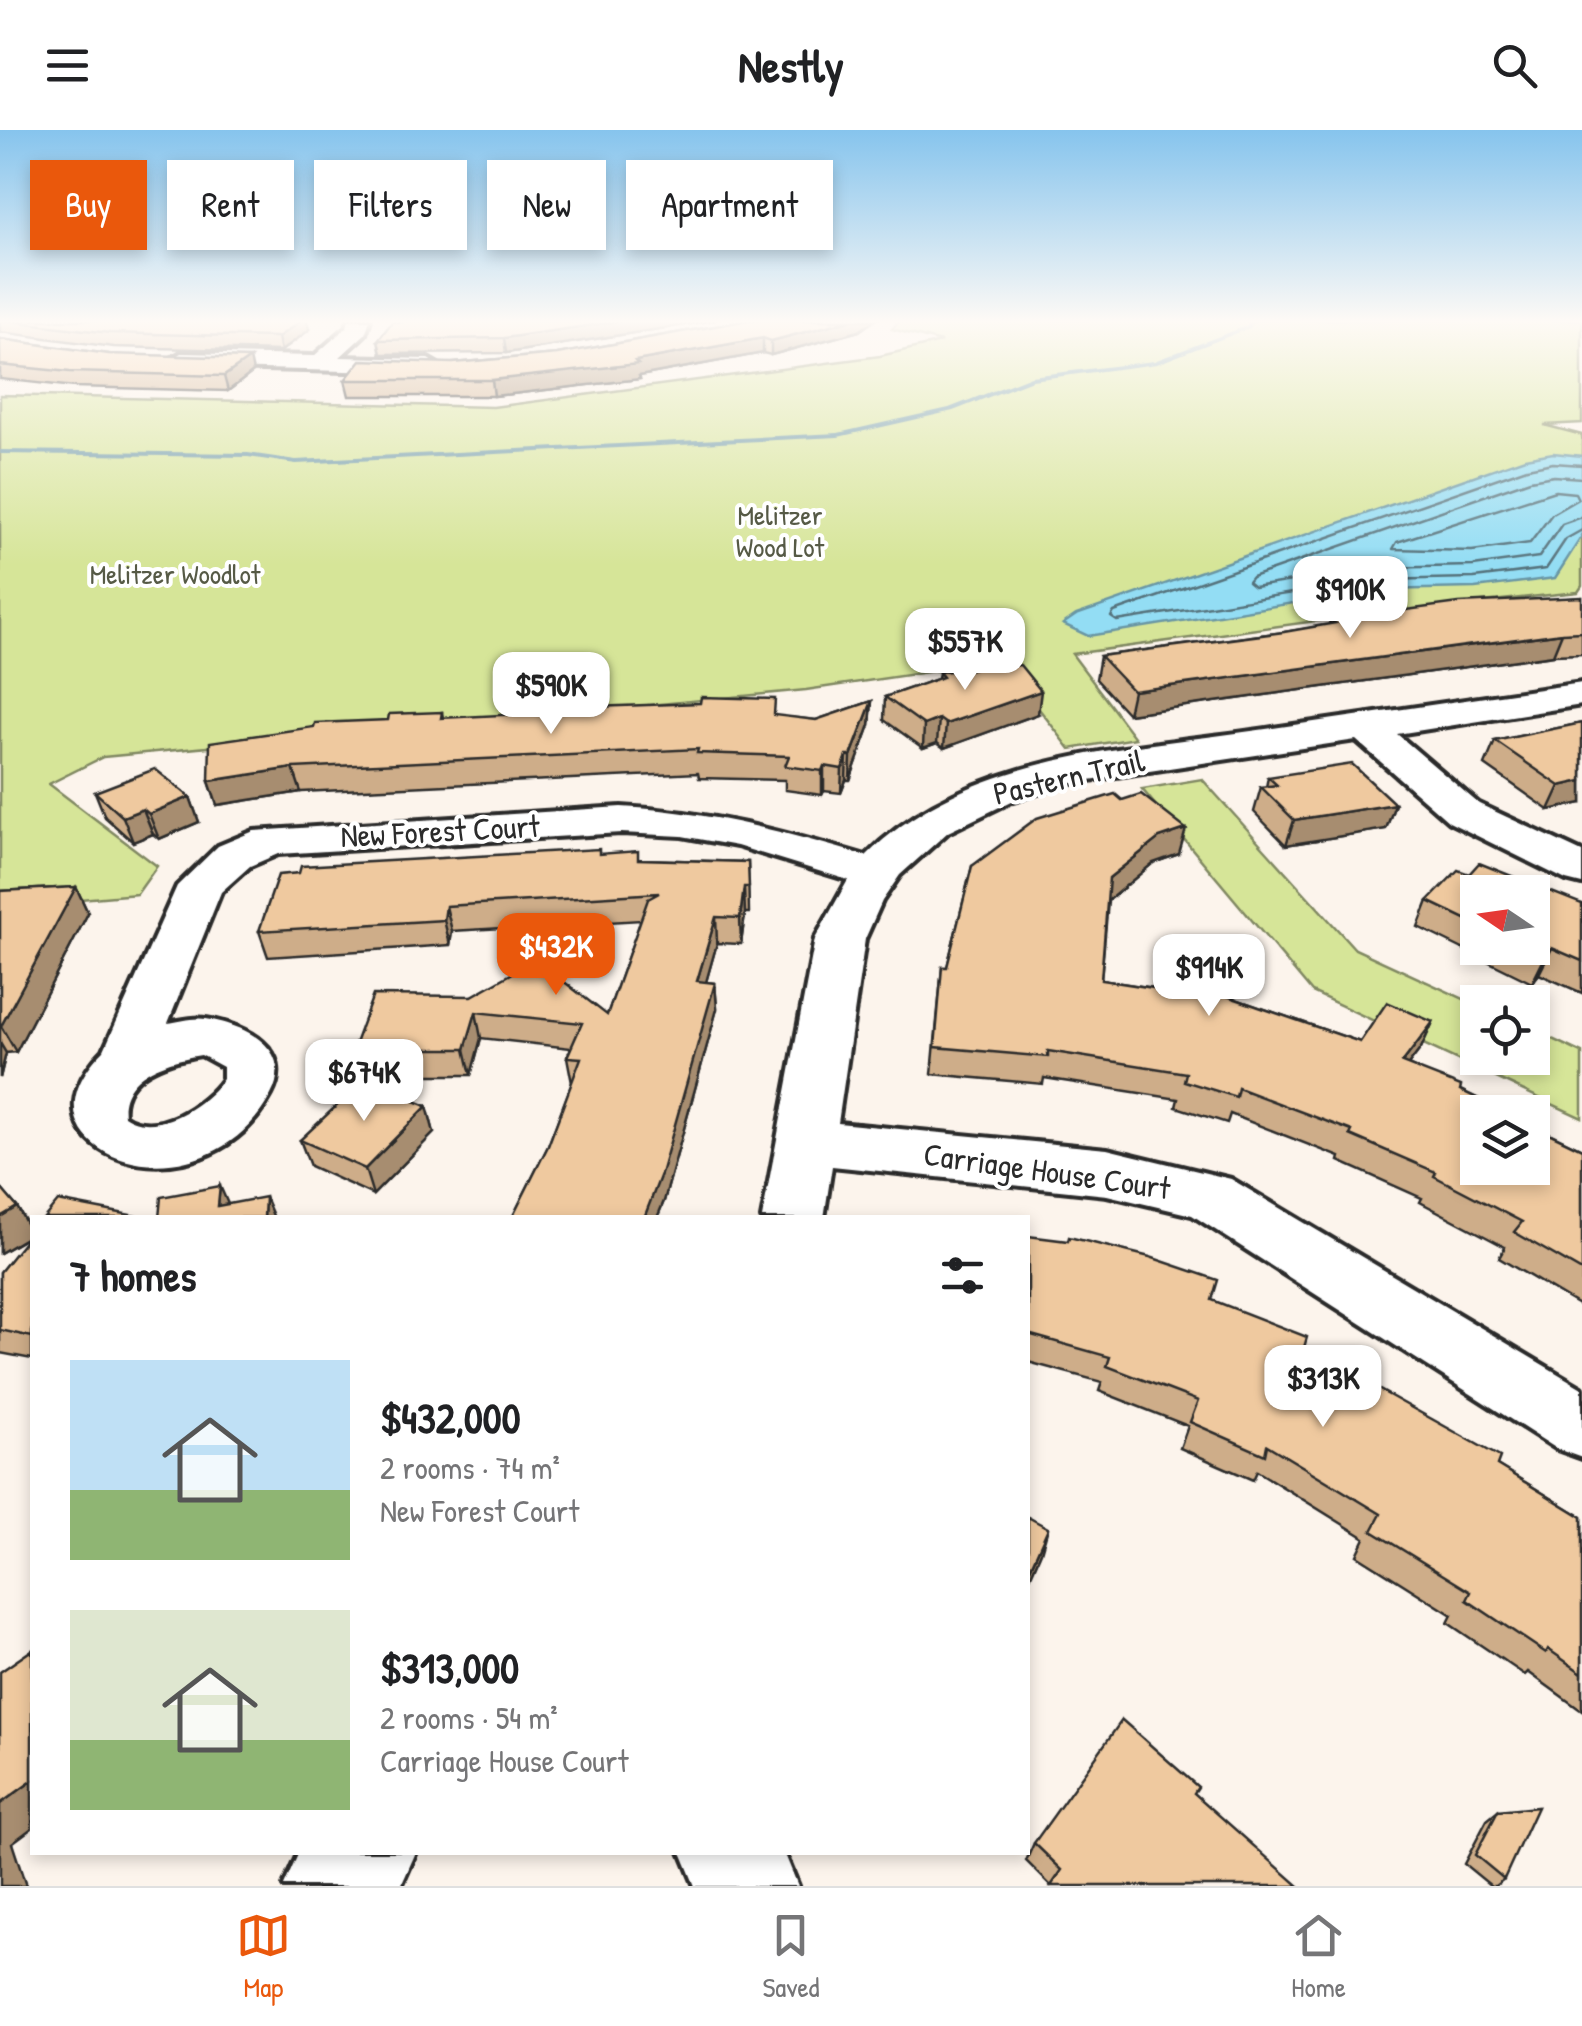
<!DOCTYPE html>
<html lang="en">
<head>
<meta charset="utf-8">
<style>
  body { margin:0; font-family:"Patrick Hand",sans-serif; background:#f2f2f2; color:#202124; height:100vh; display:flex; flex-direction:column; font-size:38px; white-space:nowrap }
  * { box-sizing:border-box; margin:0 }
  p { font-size:32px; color:#757577 }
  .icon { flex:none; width:55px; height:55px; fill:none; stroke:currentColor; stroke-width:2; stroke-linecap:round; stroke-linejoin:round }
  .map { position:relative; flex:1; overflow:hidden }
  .details { position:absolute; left:30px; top:1085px; width:1000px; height:640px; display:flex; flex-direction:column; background:#fff; border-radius:0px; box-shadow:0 5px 15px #0003 }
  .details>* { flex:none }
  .banner { position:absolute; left:30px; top:30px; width:1000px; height:90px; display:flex; gap:20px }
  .needle { width:65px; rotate:283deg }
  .buttons { position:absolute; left:1460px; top:745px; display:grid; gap:20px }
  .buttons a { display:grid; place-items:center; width:90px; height:90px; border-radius:0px; background:#fff; box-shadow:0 5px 15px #0003; font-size:50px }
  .price { position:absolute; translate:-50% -85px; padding:0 22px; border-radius:20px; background:#fff; color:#222; font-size:32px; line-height:65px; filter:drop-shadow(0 2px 5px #0008) }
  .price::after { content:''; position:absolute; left:50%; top:60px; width:30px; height:22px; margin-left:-15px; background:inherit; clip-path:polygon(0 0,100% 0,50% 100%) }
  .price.selected { background:#ea580c; color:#fff }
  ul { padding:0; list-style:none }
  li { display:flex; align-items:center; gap:30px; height:250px; padding:0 40px }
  li span { display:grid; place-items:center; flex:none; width:280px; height:200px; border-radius:0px; color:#555 }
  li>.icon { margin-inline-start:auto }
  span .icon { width:120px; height:120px; fill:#fffc; stroke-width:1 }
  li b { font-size:42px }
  h2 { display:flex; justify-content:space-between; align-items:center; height:120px; padding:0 40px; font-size:42px }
  .pill { padding:0 35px; border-radius:0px; background:#fff; box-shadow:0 5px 15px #0003; font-size:35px; line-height:90px }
  .pill.selected { background:#ea580c; color:#fff }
  header { display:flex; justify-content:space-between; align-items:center; height:130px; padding:0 40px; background:#fff; font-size:45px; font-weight:700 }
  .menu { display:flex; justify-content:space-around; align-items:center; height:140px; border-top:2px solid #e0e0e0; background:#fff; font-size:28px; color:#757577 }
  .menu a { display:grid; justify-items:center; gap:5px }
  .menu .selected { color:#ea580c }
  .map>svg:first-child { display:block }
  .green { fill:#d6e598; stroke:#808862; stroke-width:2.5 }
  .water { fill:#93ddf4; stroke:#6996a4; stroke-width:2.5 }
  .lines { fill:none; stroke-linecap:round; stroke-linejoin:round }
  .shore { stroke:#55727b; stroke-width:2.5 }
  .stream { fill:#6996a4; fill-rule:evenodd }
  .minor-casing { stroke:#2b2b2b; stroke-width:8 }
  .minor { fill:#fff; fill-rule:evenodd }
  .wall { fill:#cead89; stroke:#2b2b2b; stroke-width:2.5; fill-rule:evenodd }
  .shaded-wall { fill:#a78d6f; stroke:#2b2b2b; stroke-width:2.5 }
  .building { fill:#efc99f; stroke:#2b2b2b; stroke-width:2.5 }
  .labels { text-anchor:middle; stroke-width:8; stroke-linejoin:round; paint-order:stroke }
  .far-park-label { font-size:28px; fill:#565a46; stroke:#fff }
  .street-label { font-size:32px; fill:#2b2b2b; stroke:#fff }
</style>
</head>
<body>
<header><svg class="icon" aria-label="menu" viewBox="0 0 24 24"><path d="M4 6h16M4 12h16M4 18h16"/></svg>Nestly<svg class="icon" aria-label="search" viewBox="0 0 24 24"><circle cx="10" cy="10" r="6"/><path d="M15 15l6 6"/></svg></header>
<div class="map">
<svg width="1582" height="1756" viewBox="0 0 1582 1756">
  <rect width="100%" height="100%" fill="#fcf4ec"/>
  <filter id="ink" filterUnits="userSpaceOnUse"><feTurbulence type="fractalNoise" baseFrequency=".01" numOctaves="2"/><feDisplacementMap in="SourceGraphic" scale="20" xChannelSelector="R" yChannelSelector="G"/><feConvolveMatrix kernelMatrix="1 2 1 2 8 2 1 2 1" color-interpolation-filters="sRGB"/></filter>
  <g filter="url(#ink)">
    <!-- green -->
    <g class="green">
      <polygon points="900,190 1582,190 1582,293 1544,295 1582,305 1582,456 1578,462 1360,485 1072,524 1135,608 1070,619 1002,531 806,560 103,627 49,654 157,736 137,764 0,776 0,265 493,277 880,226 941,212 892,199"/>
      <polygon points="1202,649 1355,819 1477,875 1478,928 1532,928 1533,900 1582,923 1582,988 1312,862 1142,659"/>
    </g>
    <!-- water -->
    <polygon class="water" points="1553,323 1582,326 1582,406 1555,448 1475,458 1375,460 1088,506 1063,494 1076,485 1525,328"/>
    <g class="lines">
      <!-- shore -->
      <g class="shore">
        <polyline points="1582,335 1553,333 1527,338 1114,482 1111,487 1117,491 1374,450 1474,448 1546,439 1566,409 1582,400"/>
        <polyline points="1582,348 1554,346 1530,350 1252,447 1248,452 1254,457 1373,438 1473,436 1539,427 1562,394 1582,387"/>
        <polygon points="1555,361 1575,363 1578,369 1552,384 1530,413 1472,421 1393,419 1397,412"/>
      </g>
      <!-- stream -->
      <polygon class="stream" points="1250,190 1256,190 1250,198 1157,234 1032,250 953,281 838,307 296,334 248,327 0,324 0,320 248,323 296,330 838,303 949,278 1031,246 1154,231 1246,196"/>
      <defs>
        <g id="minor">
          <polygon points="349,190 370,190 365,204 340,227 428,229 440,236 428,243 181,237 169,230 181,223 314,226 347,197"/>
          <path d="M1582 553V575L1397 604 1479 674 1582 722V754L1566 750 1449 692 1356 610 1076 652 1014 670 948 702 900 745 882 771 865 809 838 993 1107 1019 1231 1049 1582 1258V1328L1557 1319 1192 1085 1107 1065 832 1036 824 1088H762L815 809 848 750 737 716 682 706 621 703 278 724 250 736 221 762 168 893C180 891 195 887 206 889 246 895 295 919 271 965 202 1094 0 1023 104 920L177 756 218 716 254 701 621 677C707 681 784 702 866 726 970 621 1135 619 1273 598 1376 583 1479 568 1582 553ZM201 925 223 937V949C205 975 156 1008 124 986 119 944 169 930 201 925Z"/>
          <polygon points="299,1722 416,1722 401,1756 284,1756"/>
          <polygon points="681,1722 784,1722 798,1756 695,1756"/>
        </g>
      </defs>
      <!-- minor casing -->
      <use href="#minor" class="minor-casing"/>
      <!-- minor -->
      <use href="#minor" class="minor"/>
    </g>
    <!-- wall -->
    <g class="wall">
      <polygon points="0,190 309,200 281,221 114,217 0,202"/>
      <polygon points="397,190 716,190 506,223 381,224 378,210 398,192"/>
      <polygon points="749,190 875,190 859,201 771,225 763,223 639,246 640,249 494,266 349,266 345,250 453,233 557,224"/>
      <polygon points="0,209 109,224 253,242 228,261 75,257 0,249"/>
      <polygon points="1582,467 1582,524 1553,525 1128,584 1096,549 1100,526 1284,502 1329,495 1330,490"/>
      <polygon points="939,542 1038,584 944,618 937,613 923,618 884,590 885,567 938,549"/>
      <polygon points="872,571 870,595 850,650 846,650 841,663 824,661 822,665 785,660 785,650 699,648 698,643 301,662 217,675 209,651 388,590 442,582 443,588 775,586 816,590"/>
      <polygon points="1582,593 1582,673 1549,680 1485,635 1495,611"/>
      <polygon points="1268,647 1395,674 1386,699 1286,715 1254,682 1261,657 1266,657"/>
      <polygon points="95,662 190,667 199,692 159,709 153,704 133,712 105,687"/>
      <polygon points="600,724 639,729 748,732 749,783 745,783 741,814 717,813 706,852 715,853 717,879 664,1071 657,1088 512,1088 548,1016 572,953 567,927 571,918 481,908 471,945 361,945 353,919 472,866 607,885 641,790 452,801 450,815 268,827 259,801"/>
      <polygon points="1179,724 1153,733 1108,771 1101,850 1168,860 1169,850 1176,824 1227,866 1360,912 1433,892 1421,918 1408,935 1582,1019 1582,1177 1499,1128 1505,1117 1420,1072 1422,1068 1339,1031 1340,1027 1230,984 1227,993 1176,977 1178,969 1044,948 1043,954 932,944 942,837 947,837 972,736"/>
      <path d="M1469 744 1582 774V863L1539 844 1532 853 1418 797 1428 771ZM1478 762 1532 818H1478Z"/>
      <polygon points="76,757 88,783 16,922 6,923 0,948 0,761"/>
      <polygon points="427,976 434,1003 373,1065 310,1036 300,1010"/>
      <polygon points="0,1057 17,1077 32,1102 32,1229 0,1223 0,1142 30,1106 0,1123"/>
      <polygon points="1028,1106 1212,1170 1300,1232 1360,1265 1497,1335 1582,1387 1582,1581 1528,1542 1525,1545 1448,1493 1452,1485 1357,1425 1365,1408 1257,1341 1253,1350 1180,1318 1188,1296 1099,1261 1102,1252 1028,1232"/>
      <polygon points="1194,1663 1051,1756 1026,1731 1034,1713"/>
      <polygon points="1498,1681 1504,1749 1495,1756 1491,1756 1464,1734 1487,1690"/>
    </g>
    <!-- shaded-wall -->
    <g class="shaded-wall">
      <polygon points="302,190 307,190 309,200 281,221 278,207"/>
      <polygon points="626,190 716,190 506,223 504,208"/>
      <polygon points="850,190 875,190 859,201 771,225 771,211"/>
      <polygon points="763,208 763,223 639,246 640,249 494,266 492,250 635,231"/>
      <polygon points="250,228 253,242 228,261 224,246"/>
      <polygon points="1562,503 1553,525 1128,584 1133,561"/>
      <polygon points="1041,561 1038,584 944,618 946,594"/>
      <polygon points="872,571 870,595 850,650 851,626"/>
      <polygon points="939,589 937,613 923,618 924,595"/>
      <polygon points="847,626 846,650 841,663 842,639"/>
      <polygon points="824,636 824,661 822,665 822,641"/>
      <polygon points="293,638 301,662 217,675 209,651"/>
      <polygon points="1582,651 1582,673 1549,680 1560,656"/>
      <polygon points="190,667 199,692 159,709 149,684"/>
      <polygon points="1395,674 1386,699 1286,715 1294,690"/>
      <polygon points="143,679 153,704 133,712 123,687"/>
      <polygon points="1186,699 1179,724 1153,733 1104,774 1109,748 1159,708"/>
      <polygon points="76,757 88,783 16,922 1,896"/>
      <polygon points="744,757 745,783 741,814 740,788"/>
      <polygon points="446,776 452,801 450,815 444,790"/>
      <polygon points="716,787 717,813 699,877 697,851"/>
      <polygon points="1552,818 1539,844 1532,853 1545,827"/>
      <polygon points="715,853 717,879 664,1071 657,1088 644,1088"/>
      <polygon points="476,882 481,908 471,945 465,919"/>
      <polygon points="1433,892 1421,918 1390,959 1402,933"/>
      <polygon points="0,913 6,923 0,948"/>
      <polygon points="427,976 434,1003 373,1065 365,1039"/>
      <polygon points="220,1056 232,1083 218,1076"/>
      <polygon points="265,1067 274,1088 264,1088"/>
      <polygon points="17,1077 32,1104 0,1123 0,1087"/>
      <polygon points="1048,1398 1041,1422 1028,1452 1028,1443"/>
      <polygon points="32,1651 32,1698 12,1713 26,1756 0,1756 0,1674"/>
    </g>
    <!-- building -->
    <g class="building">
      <polygon points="2,190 302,190 278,207 110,203"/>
      <polygon points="399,190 626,190 504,208 378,210 392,192 401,192"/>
      <polygon points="749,190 850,190 771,211 763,208 635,231 638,234 492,250 345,250 361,230 453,233 557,224"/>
      <polygon points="0,209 109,224 250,228 224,246 70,242 0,235"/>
      <polygon points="1582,467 1582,502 1562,503 1133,561 1100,526 1284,502 1335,493 1330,490 1459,473"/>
      <polygon points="1020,535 1041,561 946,594 939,589 924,595 885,567 943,547 939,542"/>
      <polygon points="701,567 775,569 774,585 816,590 872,571 851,626 847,626 842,639 824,636 822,641 785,636 789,626 697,623 698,619 293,638 209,651 210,612 314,597 315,593 388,590 389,584 442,582 441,588 540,583 540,579 700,573"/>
      <polygon points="1582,593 1582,651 1560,656 1495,611"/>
      <polygon points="1352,634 1395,674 1294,690 1261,657 1277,655 1268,647"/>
      <polygon points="155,639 190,667 149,684 143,679 123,687 95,662"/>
      <polygon points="1115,664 1122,670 1141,664 1186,699 1159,708 1109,748 1101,850 1173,861 1176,824 1224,830 1227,866 1360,912 1387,872 1433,892 1402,933 1461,956 1460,960 1506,982 1478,982 1478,1038 1532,1038 1532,995 1582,1019 1582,1141 1514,1102 1522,1092 1434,1046 1436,1042 1350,1005 1352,1001 1238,958 1236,967 1184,951 1186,943 1048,921 1048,927 935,917 942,837 947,837 972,736 1037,688"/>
      <polygon points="599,719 599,724 638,721 638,729 748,732 749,757 744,757 740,788 716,787 697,851 715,853 661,1044 644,1088 512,1088 548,1016 581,928 567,927 582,893 476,882 465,919 353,919 373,865 472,866 536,830 607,885 648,769 659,763 446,776 444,790 259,801 278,745 299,743 301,736"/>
      <polygon points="1479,733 1582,774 1582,831 1552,818 1545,827 1526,818 1532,818 1532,762 1478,762 1478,795 1428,771 1458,740 1469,744"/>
      <polygon points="76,757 1,896 0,896 0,761"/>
      <polygon points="364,950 427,976 365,1039 300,1010"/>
      <polygon points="220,1056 218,1076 265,1067 264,1088 159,1088 161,1067"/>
      <polygon points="0,1057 17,1077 0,1087"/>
      <polygon points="58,1071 146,1088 44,1088"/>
      <polygon points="32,1102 32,1207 0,1200 0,1142"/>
      <polygon points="1028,1106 1068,1111 1069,1107 1150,1127 1218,1150 1212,1170 1307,1207 1300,1232 1361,1266 1367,1253 1500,1327 1497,1335 1582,1387 1582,1543 1548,1519 1546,1523 1467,1470 1471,1462 1372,1401 1381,1384 1267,1315 1265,1325 1190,1292 1198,1271 1107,1236 1110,1227 1028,1204"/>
      <polygon points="1028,1387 1048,1398 1028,1443"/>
      <polygon points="32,1520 32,1651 0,1674 0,1542"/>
      <polygon points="1122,1590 1198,1657 1194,1663 1299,1756 1051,1756 1062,1740 1034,1713"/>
      <polygon points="1537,1677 1504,1749 1475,1725 1498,1681"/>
    </g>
  </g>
  <!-- sky -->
  <linearGradient id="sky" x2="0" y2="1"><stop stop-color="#86c4ed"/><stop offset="0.44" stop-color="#fefaf6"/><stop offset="1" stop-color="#fefaf6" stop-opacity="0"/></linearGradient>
  <rect width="1582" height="435" fill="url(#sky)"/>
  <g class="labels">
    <!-- far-park labels -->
    <g class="far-park-label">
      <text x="780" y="395">Melitzer<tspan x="780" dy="32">Wood Lot</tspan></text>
      <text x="175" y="454">Melitzer Woodlot</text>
    </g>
    <!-- street labels -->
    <g class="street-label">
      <text transform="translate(1069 647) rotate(-13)" y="11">Pastern Trail</text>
      <text transform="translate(440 701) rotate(-3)" y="11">New Forest Court</text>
      <text transform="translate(1047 1041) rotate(8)" y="11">Carriage House Court</text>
    </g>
  </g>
</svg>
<div class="buttons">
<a><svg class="needle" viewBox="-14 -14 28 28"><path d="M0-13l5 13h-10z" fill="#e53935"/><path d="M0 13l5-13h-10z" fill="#757577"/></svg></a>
<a><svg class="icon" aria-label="locate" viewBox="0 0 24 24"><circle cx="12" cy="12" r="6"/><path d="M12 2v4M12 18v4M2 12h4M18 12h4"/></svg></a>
<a><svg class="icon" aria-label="layers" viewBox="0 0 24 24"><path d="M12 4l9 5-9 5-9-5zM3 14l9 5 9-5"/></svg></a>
</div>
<b class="price" style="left:1350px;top:511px">$910K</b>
<b class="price" style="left:965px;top:563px">$557K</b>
<b class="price" style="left:551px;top:607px">$590K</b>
<b class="price selected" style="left:556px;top:868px">$432K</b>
<b class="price" style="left:1209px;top:889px">$914K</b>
<b class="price" style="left:364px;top:994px">$674K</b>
<b class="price" style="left:1323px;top:1300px">$313K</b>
<div class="banner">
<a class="pill selected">Buy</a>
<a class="pill">Rent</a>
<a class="pill">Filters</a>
<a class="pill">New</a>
<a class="pill">Apartment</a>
</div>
<section class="details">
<h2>7 homes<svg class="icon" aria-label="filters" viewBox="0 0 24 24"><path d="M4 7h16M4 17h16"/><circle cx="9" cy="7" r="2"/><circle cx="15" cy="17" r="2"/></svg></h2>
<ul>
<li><span style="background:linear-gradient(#bfe0f5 65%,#8fb573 0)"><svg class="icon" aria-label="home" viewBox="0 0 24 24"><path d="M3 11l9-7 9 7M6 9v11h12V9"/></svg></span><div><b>$432,000</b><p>2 rooms · 74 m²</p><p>New Forest Court</p></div></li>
<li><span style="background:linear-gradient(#dfe7d0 65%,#8fb573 0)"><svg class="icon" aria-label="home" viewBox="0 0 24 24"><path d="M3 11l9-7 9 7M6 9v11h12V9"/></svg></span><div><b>$313,000</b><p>2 rooms · 54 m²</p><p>Carriage House Court</p></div></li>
</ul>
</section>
</div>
<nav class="menu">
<a class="selected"><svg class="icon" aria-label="map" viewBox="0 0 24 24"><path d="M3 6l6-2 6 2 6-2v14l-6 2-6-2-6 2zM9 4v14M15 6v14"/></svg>Map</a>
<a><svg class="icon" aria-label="saved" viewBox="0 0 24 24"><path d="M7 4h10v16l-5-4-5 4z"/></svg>Saved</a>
<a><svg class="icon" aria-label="home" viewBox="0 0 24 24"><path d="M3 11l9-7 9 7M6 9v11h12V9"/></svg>Home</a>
</nav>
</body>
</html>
